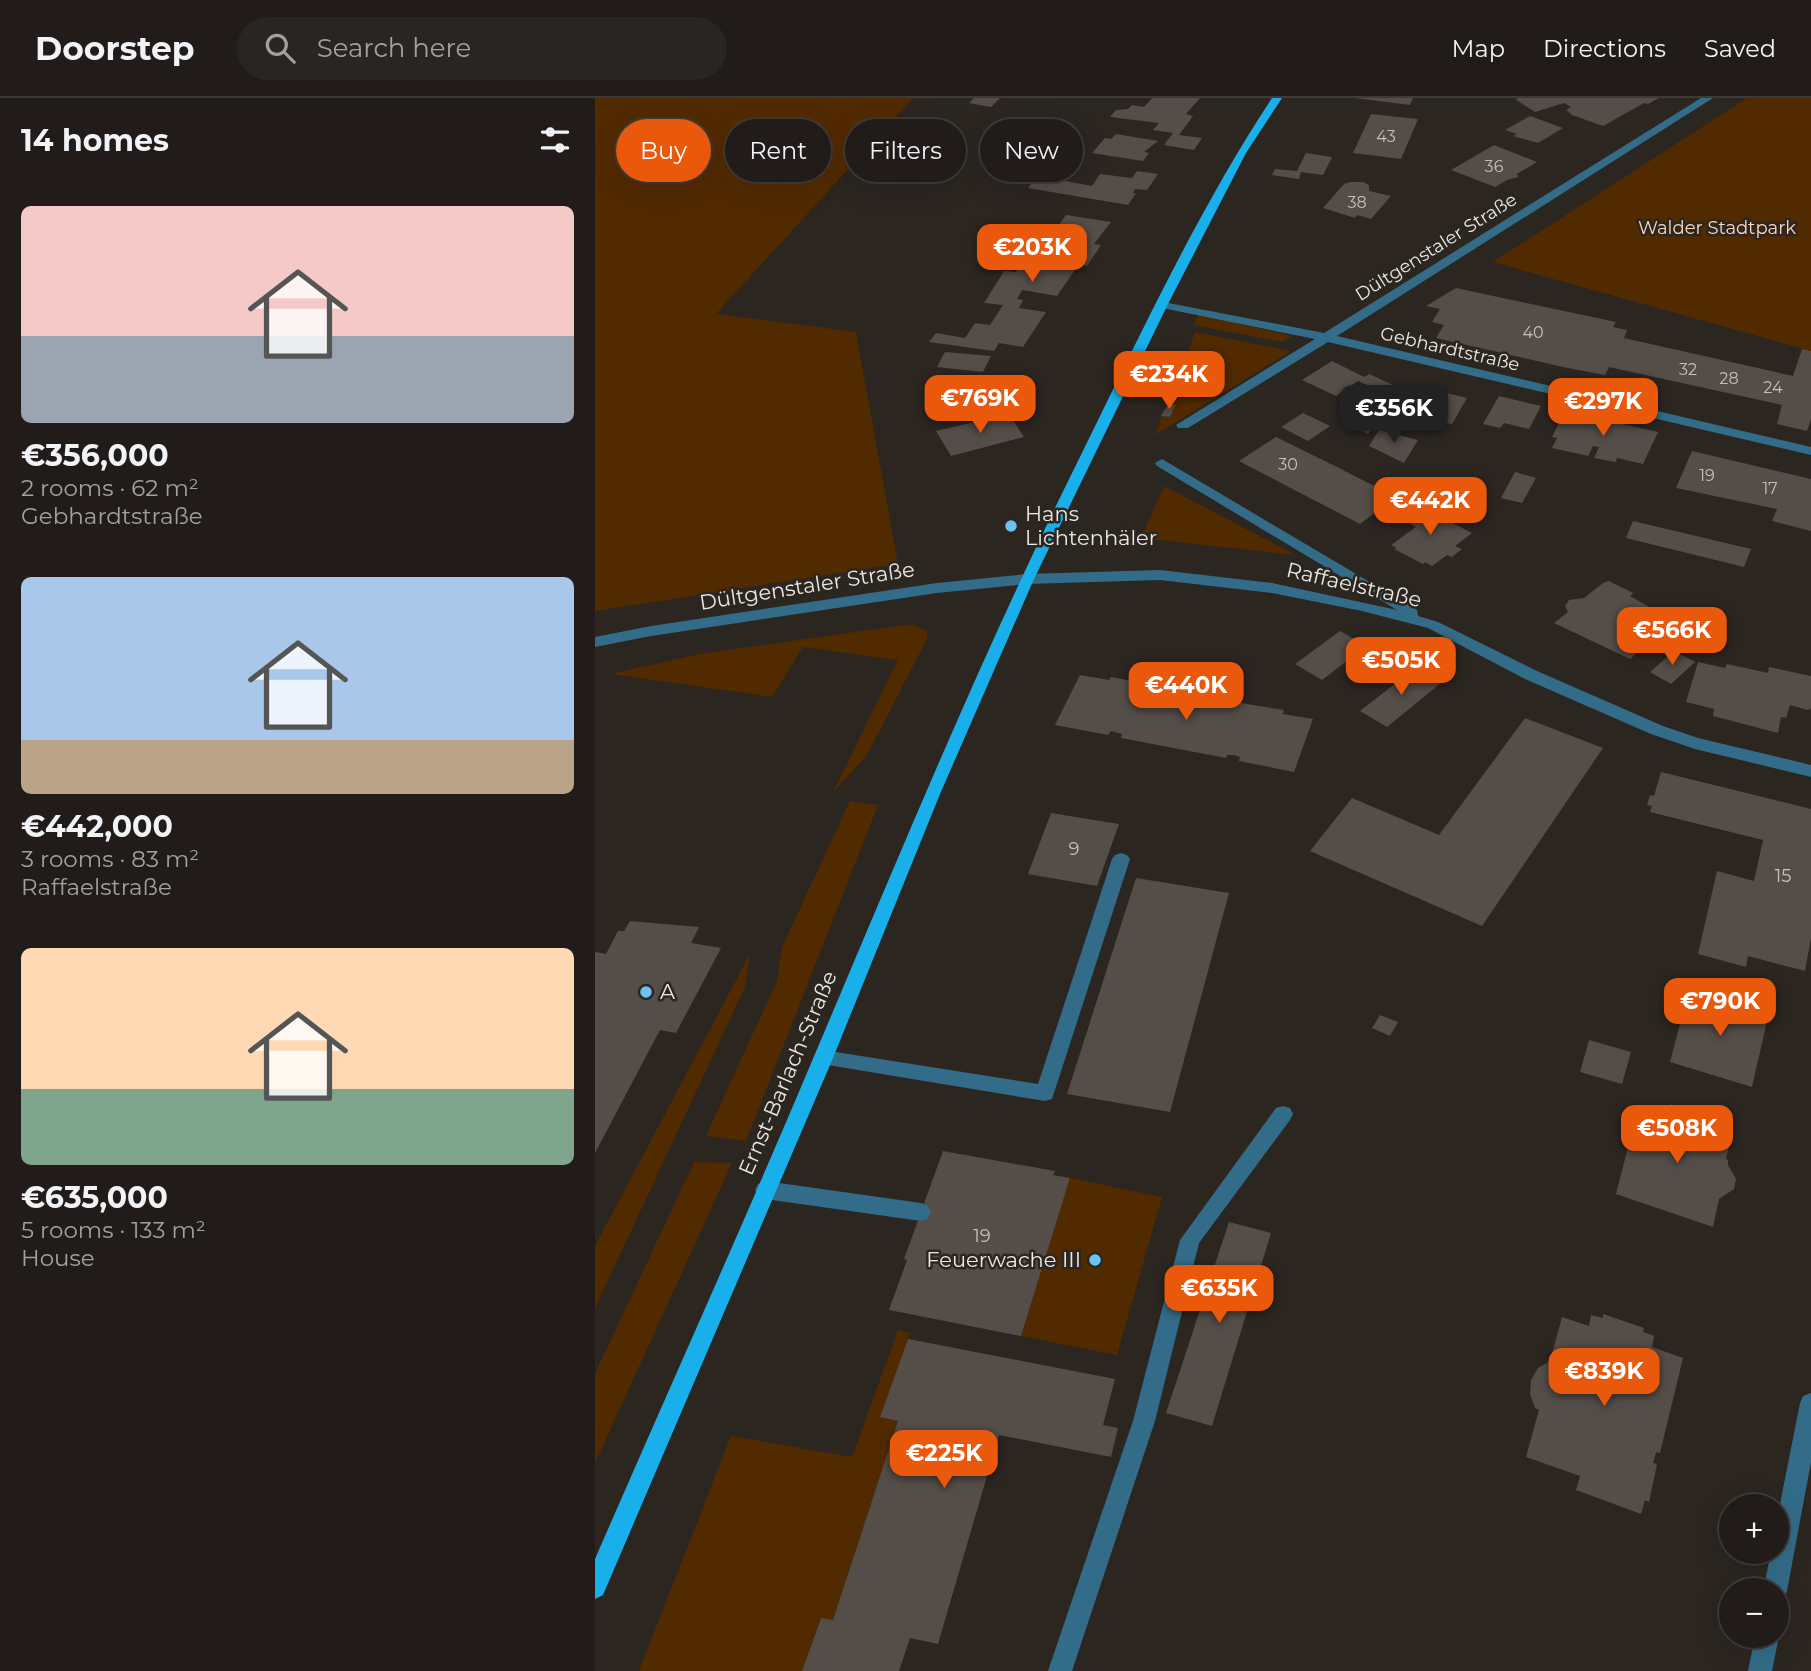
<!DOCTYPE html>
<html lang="en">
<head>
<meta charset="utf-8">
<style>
  body { margin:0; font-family:Montserrat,sans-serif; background:#292522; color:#f1f3f6; height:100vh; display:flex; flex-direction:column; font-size:26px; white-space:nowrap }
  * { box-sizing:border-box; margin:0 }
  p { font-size:23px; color:#a2a1a2 }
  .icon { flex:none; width:38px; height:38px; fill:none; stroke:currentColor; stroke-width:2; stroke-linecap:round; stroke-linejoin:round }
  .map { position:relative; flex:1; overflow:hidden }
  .sheet { display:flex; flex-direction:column; background:#211c19; width:595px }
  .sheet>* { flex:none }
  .guide { position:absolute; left:21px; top:21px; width:665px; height:63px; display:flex; gap:14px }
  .fabs { position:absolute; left:1124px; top:1396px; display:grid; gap:14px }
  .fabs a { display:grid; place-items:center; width:70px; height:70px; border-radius:50%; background:#211c19; box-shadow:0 7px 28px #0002,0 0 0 2px #3e3a38; font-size:35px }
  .price { position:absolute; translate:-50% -60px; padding:0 16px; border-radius:14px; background:#ea580c; color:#fff; font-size:23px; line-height:46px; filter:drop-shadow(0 2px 4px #0008) }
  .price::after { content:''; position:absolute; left:50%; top:42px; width:21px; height:16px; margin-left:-10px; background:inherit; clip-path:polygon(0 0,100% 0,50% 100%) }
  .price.current { background:#222; color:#fff }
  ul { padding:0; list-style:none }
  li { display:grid; align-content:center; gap:14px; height:371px; padding:0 21px }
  li span { display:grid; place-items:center; height:217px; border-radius:10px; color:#555 }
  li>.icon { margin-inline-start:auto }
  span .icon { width:126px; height:126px; fill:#fffc; stroke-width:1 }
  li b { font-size:30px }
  h2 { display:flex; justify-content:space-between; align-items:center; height:84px; padding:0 21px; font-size:30px }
  .pill { padding:0 24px; border-radius:32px; background:#211c19; box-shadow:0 7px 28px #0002,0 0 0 2px #3e3a38; font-size:24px; line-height:63px }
  .pill.current { background:#ea580c; color:#fff }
  header { display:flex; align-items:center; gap:42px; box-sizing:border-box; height:98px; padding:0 35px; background:#211c19; border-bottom:2px solid #3e3a38 }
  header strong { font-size:33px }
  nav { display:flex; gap:38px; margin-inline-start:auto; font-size:24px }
  .search { width:490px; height:63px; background:#292522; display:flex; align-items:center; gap:18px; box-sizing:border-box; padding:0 24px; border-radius:38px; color:#a2a1a2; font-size:26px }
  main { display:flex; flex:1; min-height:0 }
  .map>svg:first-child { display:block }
  .green { fill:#522a00 }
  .building { fill:#544d48 }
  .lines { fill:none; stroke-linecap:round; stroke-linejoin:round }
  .minor { fill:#336c88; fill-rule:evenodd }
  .major { fill:#18afea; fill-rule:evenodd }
  .poi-dot { fill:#6ac3f1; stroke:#2c2621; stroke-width:2.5 }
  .labels { text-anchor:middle; stroke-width:5; stroke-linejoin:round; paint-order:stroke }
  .far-number-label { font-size:16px; fill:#c5c0bc }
  .far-park-label { font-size:18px; fill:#fcd8bc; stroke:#2c2621 }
  .far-street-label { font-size:18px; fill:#ebe7e3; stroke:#2c2621 }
  .number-label { font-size:18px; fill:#c5c0bc }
  .poi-label { font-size:21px; fill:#ebe7e3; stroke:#2c2621; text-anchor:start }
  .street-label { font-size:21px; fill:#ebe7e3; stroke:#2c2621 }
</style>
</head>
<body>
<header>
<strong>Doorstep</strong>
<div class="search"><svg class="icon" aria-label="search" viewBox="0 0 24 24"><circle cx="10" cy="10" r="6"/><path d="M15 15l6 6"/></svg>Search here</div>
<nav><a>Map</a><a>Directions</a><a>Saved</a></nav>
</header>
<main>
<section class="sheet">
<h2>14 homes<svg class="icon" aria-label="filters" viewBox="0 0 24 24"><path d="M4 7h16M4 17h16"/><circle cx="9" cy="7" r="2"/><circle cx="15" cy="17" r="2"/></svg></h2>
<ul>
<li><span style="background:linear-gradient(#f6c9c9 60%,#9aa5b1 0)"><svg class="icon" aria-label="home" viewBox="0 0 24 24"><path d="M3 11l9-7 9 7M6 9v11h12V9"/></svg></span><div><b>€356,000</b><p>2 rooms · 62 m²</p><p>Gebhardtstraße</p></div></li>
<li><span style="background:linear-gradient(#a9c7e8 75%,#b9a48a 0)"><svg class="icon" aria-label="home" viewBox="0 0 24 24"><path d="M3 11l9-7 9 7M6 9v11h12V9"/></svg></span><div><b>€442,000</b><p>3 rooms · 83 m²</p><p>Raffaelstraße</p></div></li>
<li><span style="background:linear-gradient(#ffd9b3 65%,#7fa58c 0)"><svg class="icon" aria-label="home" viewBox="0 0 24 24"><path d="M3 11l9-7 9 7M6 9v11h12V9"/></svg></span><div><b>€635,000</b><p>5 rooms · 133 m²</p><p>House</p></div></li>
</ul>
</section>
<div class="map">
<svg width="1216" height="1573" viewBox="0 0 1216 1573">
  <rect width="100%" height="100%" fill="#2c2621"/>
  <!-- green -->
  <g class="green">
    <polygon points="0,0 318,0 121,216 261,234 303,466 0,513"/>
    <polygon points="1152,0 1216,0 1216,253 898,164"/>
    <polygon points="604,216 697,238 688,244 598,227"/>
    <polygon points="600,234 696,253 560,337 567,318 575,319 581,308 573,306"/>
    <polygon points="569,388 701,457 546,440"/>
    <polygon points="317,526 332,534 332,541 272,657 238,694 303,562 208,549 177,599 16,576 104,556"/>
    <polygon points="255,703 283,707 151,1043 111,1038 182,883 187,849"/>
    <polygon points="155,856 150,889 0,1210 0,1148"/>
    <polygon points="99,1064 137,1065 0,1365 0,1276"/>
    <polygon points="475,1080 567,1099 522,1257 426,1238"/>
    <polygon points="303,1232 315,1235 285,1319 303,1323 238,1522 225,1521 207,1573 44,1573 136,1338 257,1359"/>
  </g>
  <!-- building -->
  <g class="building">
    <polygon points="379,0 405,0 396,9 374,5"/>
    <polygon points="557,0 605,0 591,16 598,18 584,37 607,40 599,52 569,47 578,35 558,32 564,25 515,19 521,12 533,11 537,7 549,9"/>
    <polygon points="760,0 818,0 815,7"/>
    <polygon points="924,0 1064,0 1053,6 1049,5 1008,28 977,17 971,12 976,9 969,5 940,14 920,1"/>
    <polygon points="776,16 823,21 806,61 758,55"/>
    <polygon points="935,18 968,30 943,45 918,38 922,36 910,32"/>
    <polygon points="521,36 563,43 549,54 554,55 548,63 497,55 510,40 516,41"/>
    <polygon points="899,47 942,64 922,76 923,79 912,82 900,89 856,72"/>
    <polygon points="711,55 737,59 728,77 706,74 704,81 677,77 680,71 702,73"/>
    <polygon points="542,73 563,76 552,92 540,91 538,95 541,95 533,107 433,90 438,83 450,85 454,80 497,88 505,76 537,80"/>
    <polygon points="755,84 768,84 774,87 774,93 796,98 776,121 762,117 760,120 728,110 749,86"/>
    <polygon points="471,117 516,124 499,146 506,147 492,168 484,166 462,198 427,192 422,201 428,202 424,210 451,214 428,249 404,245 399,253 334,244 341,235 370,240 380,225 395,227 408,207 389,205 409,173 421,174 431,159 463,163 473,149 409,139 417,129 458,135"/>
    <polygon points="861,190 1021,224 1018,229 1032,232 1029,240 1198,278 1207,251 1216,253 1216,321 1212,333 1182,326 1187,307 1014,269 1010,277 968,269 841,240 849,227 837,224 845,211 831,208"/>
    <polygon points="350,254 396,258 388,274 342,269"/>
    <polygon points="737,263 769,279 774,276 800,288 790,295 763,283 741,298 707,282"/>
    <polygon points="827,289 872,300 857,326 809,318"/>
    <polygon points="904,298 946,308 934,331 909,325 905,330 888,326"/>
    <polygon points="573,306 581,307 575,319 566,318"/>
    <polygon points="763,308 784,319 774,326 778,328 773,336 746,323"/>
    <polygon points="970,313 1063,334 1048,366 1022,360 1021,364 999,360 1004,349 998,348 993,358 957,350 962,340 957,339"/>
    <polygon points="708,315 735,328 713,343 686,329"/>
    <polygon points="414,316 429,339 356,358 341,333"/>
    <polygon points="784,332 823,342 809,365 774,348"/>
    <polygon points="681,339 742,369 801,399 765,426 644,363"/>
    <polygon points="1097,353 1216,381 1216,433 1177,423 1182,411 1081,390"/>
    <polygon points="920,374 941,380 927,405 906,400"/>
    <polygon points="829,406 843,413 840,416 877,435 860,448 867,451 857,459 852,457 837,468 830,464 828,466 799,451 802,450 796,447 821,429 807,421"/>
    <polygon points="1038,423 1156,451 1149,469 1031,440"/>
    <polygon points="1014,483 1038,495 1035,498 1079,523 1035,561 959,525 973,514 970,508 974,502 989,500 1008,485"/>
    <polygon points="745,533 771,548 727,582 700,566"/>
    <polygon points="1079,553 1100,564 1076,586 1055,574"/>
    <polygon points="1103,564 1130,570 1132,566 1173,575 1174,569 1216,578 1216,610 1213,612 1195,607 1191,620 1186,619 1183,635 1118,618 1119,611 1091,604"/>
    <polygon points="820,570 846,585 792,629 765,613"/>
    <polygon points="485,577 514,582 516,579 574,590 572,593 689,612 688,616 718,621 699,674 644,663 645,659 639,657 632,657 631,660 526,640 527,636 516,633 513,637 460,627"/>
    <polygon points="930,620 1008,650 887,828 715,753 757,700 844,737"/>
    <polygon points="1066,674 1216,711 1216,840 1210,873 1153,858 1151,869 1103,856 1122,773 1159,783 1168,742 1055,714 1057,708 1052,707 1055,697 1059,698"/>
    <polygon points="456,715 524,726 502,788 433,776"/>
    <polygon points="541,780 634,795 575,1014 472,996"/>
    <polygon points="35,823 104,829 96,845 126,850 81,935 65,932 0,1055 0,854 11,856 23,833 29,833"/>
    <polygon points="1094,891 1174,914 1157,989 1075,964"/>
    <polygon points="785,917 803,924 795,938 777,930"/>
    <polygon points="994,942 1036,954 1027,986 985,974"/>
    <polygon points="1076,1006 1109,1017 1105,1030 1136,1040 1131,1061 1133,1062 1133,1067 1141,1081 1139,1091 1124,1101 1118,1129 1021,1096 1043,1010 1072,1019"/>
    <polygon points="348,1053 460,1073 458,1077 475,1080 426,1238 294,1212 312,1162 309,1161"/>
    <polygon points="634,1124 676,1135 617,1328 571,1315"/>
    <polygon points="1008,1216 1049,1230 1048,1234 1059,1238 1057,1249 1088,1260 1065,1355 1061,1354 1058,1365 1062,1366 1054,1404 1050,1402 1046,1416 981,1392 985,1378 931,1359 944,1312 940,1310 935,1296 936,1282 943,1270 955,1263 967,1219 994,1228 996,1217 1008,1220"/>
    <polygon points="313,1241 520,1281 508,1327 523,1330 516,1359 404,1337 343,1546 315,1540 304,1573 207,1573 226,1520 238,1522 303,1323 285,1319"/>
  </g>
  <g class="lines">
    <!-- minor -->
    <g class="minor">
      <polygon points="1106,0 1118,0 742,238 1216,349 1216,357 733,244 593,330 583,330 581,327 720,241 567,210 563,209 563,203 729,235"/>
      <polygon points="567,361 822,512 823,518 843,524 942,573 1068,628 1103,640 1216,667 1216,679 1100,651 1056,636 930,581 833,530 767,513 677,495 565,482 432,486 342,495 56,538 0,549 0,539 56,528 342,485 432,476 565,472 677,485 802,512 562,368 560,365"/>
      <polygon points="526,755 532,757 535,761 457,1001 450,1003 221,965 218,960 221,955 228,952 443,986 517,761 520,757"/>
      <polygon points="688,1008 695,1010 698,1016 695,1022 604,1145 560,1323 477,1573 453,1573 538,1323 585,1142 681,1010"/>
      <polygon points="170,1083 326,1105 333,1108 336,1114 333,1120 326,1123 170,1101 163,1098 160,1092 163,1086"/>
      <polygon points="1216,1295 1216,1364 1192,1493 1188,1501 1181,1504 1181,1493 1168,1493 1176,1454 1181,1454 1181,1426 1205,1305 1208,1298"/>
      <polygon points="1181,1531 1184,1538 1177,1573 1153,1573 1160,1538 1181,1538"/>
    </g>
    <!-- major -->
    <path class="major" d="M677 0H687L651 55 573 206 439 481 345 696 238 960 8 1497 0 1501V1461C73 1293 149 1125 220 956 303 760 384 563 479 371 541 246 600 117 677 0Z"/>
  </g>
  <!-- markers -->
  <g class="poi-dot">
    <circle cx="416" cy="428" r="7"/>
    <circle cx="51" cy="894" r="7"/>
    <circle cx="500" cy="1162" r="7"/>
  </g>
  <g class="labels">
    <!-- far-number labels -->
    <g class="far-number-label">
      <text x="791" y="44">43</text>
      <text x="899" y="74">36</text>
      <text x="762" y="110">38</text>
      <text x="938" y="240">40</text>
      <text x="1093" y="277">32</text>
      <text x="1134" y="286">28</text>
      <text x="1178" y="295">24</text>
      <text x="693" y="372">30</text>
      <text x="1112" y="383">19</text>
      <text x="1175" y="396">17</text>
    </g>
    <!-- far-park labels -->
    <g class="far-park-label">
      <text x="1122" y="136">Walder Stadtpark</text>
    </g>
    <!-- far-street labels -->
    <g class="far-street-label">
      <text transform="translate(841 149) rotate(-32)" y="6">Dültgenstaler Straße</text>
      <text transform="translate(855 251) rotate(13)" y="6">Gebhardtstraße</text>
    </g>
    <!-- number labels -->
    <g class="number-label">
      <text x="479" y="757">9</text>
      <text x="1188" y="784">15</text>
      <text x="387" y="1144">19</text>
    </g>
    <!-- poi labels -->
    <g class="poi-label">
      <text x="430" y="423">Hans<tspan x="430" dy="24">Lichtenhäler</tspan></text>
      <text x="65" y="901">A</text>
      <text x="486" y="1169" text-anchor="end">Feuerwache III</text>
    </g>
    <!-- street labels -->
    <g class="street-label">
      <text transform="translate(759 487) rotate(13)" y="7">Raffaelstraße</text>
      <text transform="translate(212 488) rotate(-9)" y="7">Dültgenstaler Straße</text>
      <text transform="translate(193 975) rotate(-67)" y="7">Ernst-Barlach-Straße</text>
    </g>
  </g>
</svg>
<div class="fabs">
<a>+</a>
<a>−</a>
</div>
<b class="price" style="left:437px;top:186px">€203K</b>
<b class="price" style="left:574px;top:313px">€234K</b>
<b class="price" style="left:385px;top:337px">€769K</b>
<b class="price" style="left:1008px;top:340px">€297K</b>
<b class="price current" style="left:799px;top:347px">€356K</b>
<b class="price" style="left:835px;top:439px">€442K</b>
<b class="price" style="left:1077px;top:569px">€566K</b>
<b class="price" style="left:806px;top:599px">€505K</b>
<b class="price" style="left:591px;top:624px">€440K</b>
<b class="price" style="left:1125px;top:940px">€790K</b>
<b class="price" style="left:1082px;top:1067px">€508K</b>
<b class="price" style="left:624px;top:1227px">€635K</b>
<b class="price" style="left:1009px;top:1310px">€839K</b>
<b class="price" style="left:349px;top:1392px">€225K</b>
<div class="guide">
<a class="pill current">Buy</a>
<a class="pill">Rent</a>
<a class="pill">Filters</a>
<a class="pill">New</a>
</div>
</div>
</main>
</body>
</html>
